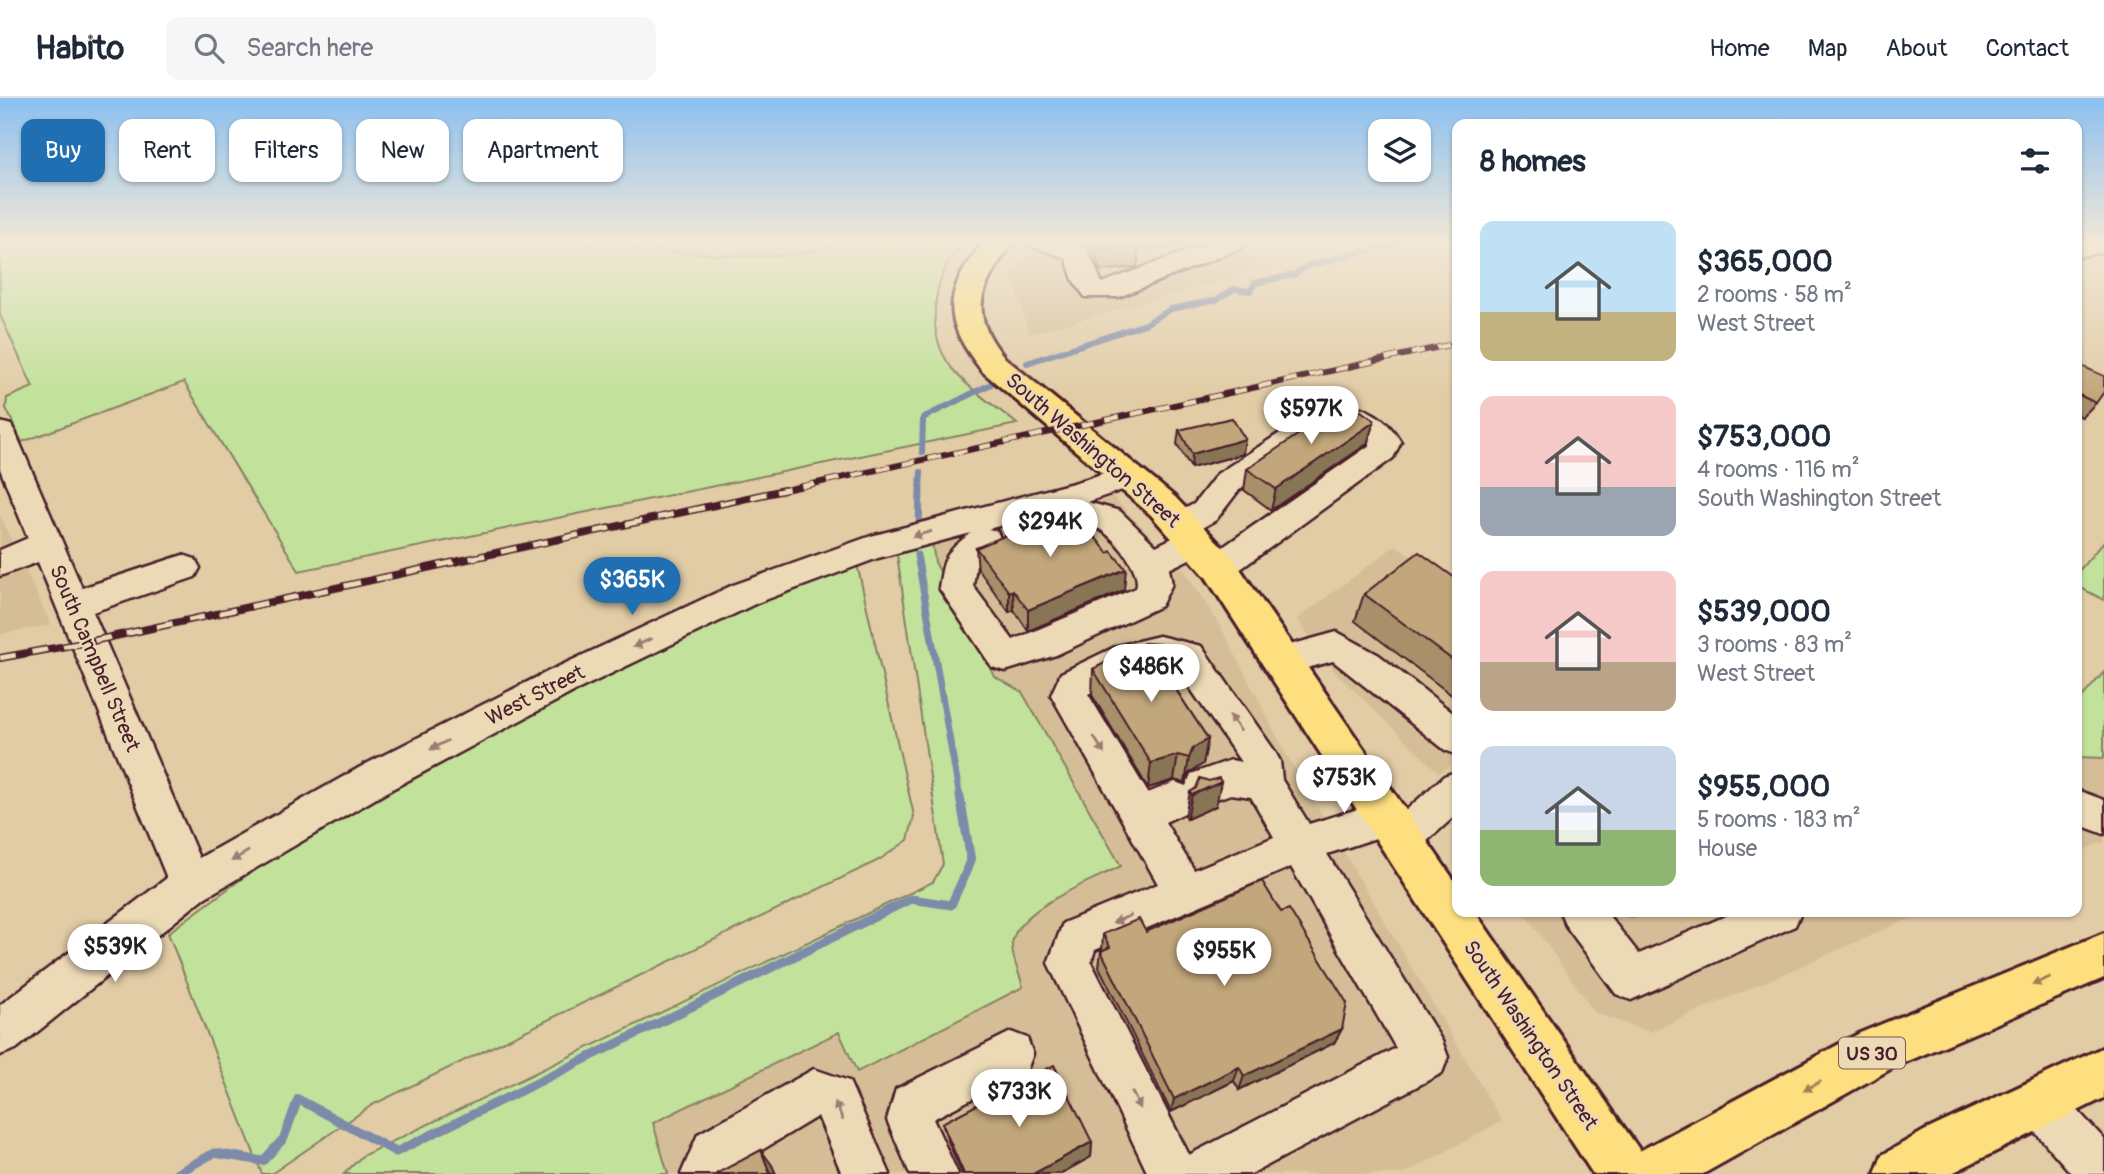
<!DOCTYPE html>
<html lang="en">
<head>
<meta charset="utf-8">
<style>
  body { margin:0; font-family:Pangolin,sans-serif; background:#f6f6f7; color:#1f2937; height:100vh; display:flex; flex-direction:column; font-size:26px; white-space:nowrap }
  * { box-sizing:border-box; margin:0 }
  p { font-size:23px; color:#747a83 }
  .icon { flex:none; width:38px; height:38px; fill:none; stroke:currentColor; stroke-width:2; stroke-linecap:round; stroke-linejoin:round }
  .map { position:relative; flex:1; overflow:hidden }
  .side { position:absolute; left:1452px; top:21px; width:630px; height:798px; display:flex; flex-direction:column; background:#fff; border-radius:14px; box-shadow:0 2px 5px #0004 }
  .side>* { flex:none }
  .hud { position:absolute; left:21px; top:21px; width:665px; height:63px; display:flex; gap:14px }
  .buttons { position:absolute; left:1368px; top:21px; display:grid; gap:14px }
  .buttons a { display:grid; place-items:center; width:63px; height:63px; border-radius:14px; background:#fff; box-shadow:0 2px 5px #0004; font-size:35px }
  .price { position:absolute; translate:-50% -60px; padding:0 16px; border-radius:24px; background:#fff; color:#222; font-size:23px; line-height:46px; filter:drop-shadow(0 2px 4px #0008) }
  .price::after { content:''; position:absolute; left:50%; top:42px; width:21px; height:16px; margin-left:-10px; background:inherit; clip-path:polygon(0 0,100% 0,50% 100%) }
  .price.on { background:#1f6fb2; color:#fff }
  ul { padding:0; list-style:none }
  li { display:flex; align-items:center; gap:21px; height:175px; padding:0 28px }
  li span { display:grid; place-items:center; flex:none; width:196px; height:140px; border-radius:14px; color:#555 }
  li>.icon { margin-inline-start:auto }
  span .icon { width:84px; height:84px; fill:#fffc; stroke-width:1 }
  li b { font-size:30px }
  h2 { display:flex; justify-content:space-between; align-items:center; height:84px; padding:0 28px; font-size:30px }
  .pill { padding:0 24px; border-radius:14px; background:#fff; box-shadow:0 2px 5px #0004; font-size:24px; line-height:63px }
  .pill.on { background:#1f6fb2; color:#fff }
  header { display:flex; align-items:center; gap:42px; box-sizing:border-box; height:98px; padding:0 35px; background:#fff; border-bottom:2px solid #e0e1e3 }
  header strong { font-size:33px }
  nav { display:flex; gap:38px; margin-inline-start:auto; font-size:24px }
  .search { width:490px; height:63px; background:#f6f6f7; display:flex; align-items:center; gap:18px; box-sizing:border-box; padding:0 24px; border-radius:14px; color:#747a83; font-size:26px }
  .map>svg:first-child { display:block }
  .built { fill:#d5be97 }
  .green { fill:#c2e29b; stroke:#868063; stroke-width:2 }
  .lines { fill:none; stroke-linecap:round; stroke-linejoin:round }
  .stream-far2 { stroke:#7e8aa9; stroke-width:6 }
  .stream-far1 { stroke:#7e8aa9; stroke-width:7 }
  .stream { stroke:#7e8aa9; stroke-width:9 }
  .minor-casing { stroke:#4a1f2b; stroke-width:5 }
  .major-casing { stroke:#4a1f2b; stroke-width:6 }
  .highway-casing { stroke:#4a1f2b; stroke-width:6 }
  .minor { fill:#ecdab7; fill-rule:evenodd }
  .major { fill:#fddf80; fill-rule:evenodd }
  .highway { fill:#fddf80; fill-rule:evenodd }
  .rail-far1-casing { stroke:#4a1f2b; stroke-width:6 }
  .rail-casing { stroke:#4a1f2b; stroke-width:8 }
  .rail-far1 { stroke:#ecdab7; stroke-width:4.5; stroke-dasharray:13; stroke-linecap:butt }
  .rail { stroke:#ecdab7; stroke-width:5; stroke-dasharray:16; stroke-linecap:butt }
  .wall { fill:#a8906a; stroke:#4a1f2b; stroke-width:2 }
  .shaded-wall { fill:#887556; stroke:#4a1f2b; stroke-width:2 }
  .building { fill:#c3a77b; stroke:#4a1f2b; stroke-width:2 }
  .oneway { fill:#9b7c71 }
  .oneway2 { fill:#a47f56 }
  .labels { text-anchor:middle; stroke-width:5; stroke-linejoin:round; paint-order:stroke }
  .shield { fill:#ecdab7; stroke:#7b5755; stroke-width:2 }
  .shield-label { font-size:19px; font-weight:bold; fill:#4a1f2b }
  .street-label { font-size:21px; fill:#4a1f2b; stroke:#ecdab7 }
</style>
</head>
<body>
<header>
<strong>Habito</strong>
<div class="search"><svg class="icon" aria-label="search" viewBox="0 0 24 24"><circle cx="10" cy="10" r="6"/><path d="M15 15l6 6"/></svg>Search here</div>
<nav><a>Home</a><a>Map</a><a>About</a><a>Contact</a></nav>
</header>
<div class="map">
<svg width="2104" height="1076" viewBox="0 0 2104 1076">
  <rect width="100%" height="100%" fill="#e1cca6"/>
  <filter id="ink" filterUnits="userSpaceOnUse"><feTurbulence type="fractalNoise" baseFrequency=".0143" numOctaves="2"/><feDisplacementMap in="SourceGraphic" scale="14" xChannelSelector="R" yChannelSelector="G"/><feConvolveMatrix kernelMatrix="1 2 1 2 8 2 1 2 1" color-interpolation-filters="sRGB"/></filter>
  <g filter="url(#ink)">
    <!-- built -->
    <g class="built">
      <polygon points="582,144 847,144 796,157 746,159 591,148"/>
      <polygon points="1035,144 1291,144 1272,161 1235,179 1029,236 1012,177"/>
      <polygon points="1113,399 1185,473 1221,529 1285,654 1502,1023 1404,1076 668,1076 653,1025 839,934 858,974 1023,889 1012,847 1016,830 1033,813 1121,768 1022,594 994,578 935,464 932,445"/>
      <polygon points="0,417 51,527 0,536"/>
      <polygon points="1396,447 1458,492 1458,662 1439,675 1335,574 1297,521"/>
      <polygon points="2077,659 2104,660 2104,744 2077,754"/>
      <polygon points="1524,814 1925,814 1650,934 1595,915"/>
    </g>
    <!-- green -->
    <g class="green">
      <path d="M4 144H582L592 148 746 159 796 157 847 144H962C933 179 922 236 955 274 971 293 997 309 1017 326L299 473 184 284 22 344 6 310 7 300 33 289 0 217V146Z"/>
      <polygon points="2104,443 2104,502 2077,488 2077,475"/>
      <path d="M932 445 935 464 994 578 1022 594 1121 768C1092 783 1015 811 1012 846 1011 859 1020 876 1023 889L857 974 839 934 653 1025 668 1076H344L362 1058 933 784 943 766 897 457Z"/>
      <polygon points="857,466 914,718 908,742 879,762 372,1007 271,1076 262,1076 168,835 297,740 413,674 758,501"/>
      <polygon points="2104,574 2104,660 2077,659 2077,605"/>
    </g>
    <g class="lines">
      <!-- stream-far2 -->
      <g class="stream-far2">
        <polyline points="1027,265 1145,226 1171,211 1216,202 1234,191 1250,193 1255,185 1293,177 1307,168 1401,144"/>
        <polyline points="922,354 923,320 991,286"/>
        <polyline points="920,394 921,374"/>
      </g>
      <!-- stream-far1 -->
      <g class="stream-far1">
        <polyline points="919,429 920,392"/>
        <polyline points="917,457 960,700"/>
      </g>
      <!-- stream -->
      <polyline class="stream" points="176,1076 214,1055 263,1063 284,1040 298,1001 396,1054 911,801 951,807 971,763 960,698"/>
      <defs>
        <g id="minor">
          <polygon points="1030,144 1070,144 1087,150 1102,185 1211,144 1248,144 1244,149 1119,199 1085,199 1073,182 1066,160 1034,149"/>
          <polygon points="2077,144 2104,144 2104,154 2077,159"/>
          <path d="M1342 306C1368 308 1388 322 1401 344L1393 360 1231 478 1219 482 1207 478 1202 469 1207 460 1370 347V342L1347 326 1333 328 1239 392 1216 422 1198 432 1208 434 1212 443 1208 452 1169 471 1172 486 1161 508 1056 557 1005 573 992 569 939 490C944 458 945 455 971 435L878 460 757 505 575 593 392 691 204 800 16 951 0 957V907L167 780 38 464 0 478V452L28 440 0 371V324L11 327 15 334 82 490 183 457 195 461 200 470 195 479 93 514 199 760 364 667 549 573 733 487 871 438 1077 384 1129 367 1140 370 1145 378 1140 386 1087 404 1120 413 1156 448 1179 437 1170 434 1165 426 1170 418 1194 406 1217 376 1312 314ZM1036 418 1034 422 1039 430C1057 436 1074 423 1092 428 1110 432 1143 472 1136 490L1013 542 973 488 976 467 997 451 1001 442 997 433 988 431Z"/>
          <polygon points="1337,534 1379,557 1458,619 1458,657 1445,652 1333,563 1281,577 1268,573 1263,563 1268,553"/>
          <path d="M1159 538 1201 548 1274 652 1280 663 1282 682 1309 726 1384 703 1398 708 1402 716 1444 678 1458 673V715L1414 755 1400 760 1386 755 1380 742 1382 738 1327 756 1442 943 1448 959 1442 975 1251 1076H1148L1048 865 1063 825 1158 786 1051 597 1061 575 1117 548ZM1159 566 1175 568 1241 664 1231 662 1191 676 1186 688 1175 684 1148 695 1088 596 1140 569ZM1231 696 1251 699 1274 739 1194 772 1165 724 1189 713 1194 701 1205 705ZM1291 769 1396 950 1189 1057 1091 864 1095 852Z"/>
          <polygon points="2077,692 2104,702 2104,736 2077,726"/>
          <polygon points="1560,814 1606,814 1639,856 1735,814 1801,814 1795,828 1631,902 1616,896 1566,828"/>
          <polygon points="1011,934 1027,940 1033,956 1027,972 933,1021 958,1076 910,1076 887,1022 896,991"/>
          <polygon points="814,971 849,983 890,1076 842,1076 818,1018 732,1070 729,1076 681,1076 698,1036"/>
          <polygon points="2039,981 2055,988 2104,1041 2104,1076 2072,1076 2023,1020 2016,1004 2023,988"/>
        </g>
        <path id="major" d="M984 144H1013C982 189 965 212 1005 260L1175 399 1232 459 1458 788V814H1475L1643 1057 1650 1076H1593L1206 479 1151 417 983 274C942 223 942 195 984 144Z"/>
        <g id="highway">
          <polygon points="2104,835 2104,880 1894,969 1703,1076 1625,1076 1632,1057 1860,935"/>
          <polygon points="2104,949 2104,1000 1950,1076 1875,1076 1882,1057 1924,1033"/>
        </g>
      </defs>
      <!-- minor casing -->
      <use href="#minor" class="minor-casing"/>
      <!-- major casing -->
      <use href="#major" class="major-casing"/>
      <!-- highway casing -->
      <use href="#highway" class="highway-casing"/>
      <!-- minor -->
      <use href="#minor" class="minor"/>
      <!-- major -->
      <use href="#major" class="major"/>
      <!-- highway -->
      <use href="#highway" class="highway"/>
      <defs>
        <polyline id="rail-far1" points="776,394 1458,245"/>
        <polyline id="rail" points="0,560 88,544 784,392"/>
      </defs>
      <!-- rail-far1 casing -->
      <use href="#rail-far1" class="rail-far1-casing"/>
      <!-- rail casing -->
      <use href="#rail" class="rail-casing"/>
      <!-- rail-far1 -->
      <use href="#rail-far1" class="rail-far1"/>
      <!-- rail -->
      <use href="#rail" class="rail"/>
    </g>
    <!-- wall -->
    <g class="wall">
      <polygon points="1092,144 1196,144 1196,146 1139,151 1137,169 1100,173"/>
      <polygon points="2077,266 2096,305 2082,319 2077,317"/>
      <polygon points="1179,332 1243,356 1191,370 1177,346"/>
      <polygon points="1367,346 1271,412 1244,392 1247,371"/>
      <polygon points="976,450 1124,492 1028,533 1014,512 1009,514 978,471"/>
      <polygon points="1458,482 1458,602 1355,523 1364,496"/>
      <polygon points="1159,546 1157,562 1208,641 1203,666 1189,675 1185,685 1174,682 1148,690 1092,597 1093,571"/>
      <polygon points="1190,694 1216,708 1187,721 1185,718"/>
      <polygon points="1622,814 1645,814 1635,818 1627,818"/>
      <polygon points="1146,834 1342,931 1334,945 1239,992 1234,983 1171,1014 1099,869 1101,853 1102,853 1103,836"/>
      <polygon points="942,1025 1092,1044 1091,1059 1060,1076 962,1076 947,1041"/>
    </g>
    <!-- shaded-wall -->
    <g class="shaded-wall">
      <polygon points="1374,324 1367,346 1271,412 1276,391"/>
      <polygon points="1245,341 1243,356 1191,370 1192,356"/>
      <polygon points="1126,471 1124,492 1028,533 1028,512"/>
      <polygon points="1013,492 1014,512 1009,514 1009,494"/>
      <polygon points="1159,546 1156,572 1154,558"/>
      <polygon points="1208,641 1203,666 1189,675 1185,685 1189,660 1193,650"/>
      <polygon points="1178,657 1174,682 1148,690 1151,665"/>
      <polygon points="1221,684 1216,708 1187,721 1192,697"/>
      <polygon points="1342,931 1334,945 1239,992 1244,978"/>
      <polygon points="1239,969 1234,983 1171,1014 1174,1001"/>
      <polygon points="1092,1044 1091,1059 1060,1076 1033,1076"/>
      <polygon points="761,1052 772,1067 776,1076 770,1076"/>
    </g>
    <!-- building -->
    <g class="building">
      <polygon points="1098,144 1138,144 1139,147 1100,151"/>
      <polygon points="2077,266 2104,278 2104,294 2096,305 2077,296"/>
      <polygon points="1352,307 1374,322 1374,324 1276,391 1247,371 1339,309"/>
      <polygon points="1232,320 1245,341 1192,356 1179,332"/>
      <polygon points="1071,410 1108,455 1111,453 1126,471 1028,512 1013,492 1009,494 976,450"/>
      <polygon points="1419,454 1458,482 1458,566 1364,496"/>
      <polygon points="1144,545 1159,546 1154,558 1208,641 1193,650 1189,660 1178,657 1151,665 1093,571"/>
      <polygon points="1200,680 1209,683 1219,680 1221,684 1192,697 1190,694 1196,690"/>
      <polygon points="1262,783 1281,814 1289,811 1347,905 1342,931 1244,978 1239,969 1174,1001 1101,853 1110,849 1103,836 1139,821 1146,834"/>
      <polygon points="1054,967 1092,1044 1033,1076 964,1076 942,1025"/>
      <polygon points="761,1052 770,1076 716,1076"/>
    </g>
    <!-- one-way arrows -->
    <defs><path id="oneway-solid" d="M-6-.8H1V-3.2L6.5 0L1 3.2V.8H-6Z" transform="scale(1.75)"/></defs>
    <g class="oneway">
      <use href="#oneway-solid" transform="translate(922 436) rotate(164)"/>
      <use href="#oneway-solid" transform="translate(642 545) rotate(155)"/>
      <use href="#oneway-solid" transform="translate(1235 625) rotate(-125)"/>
      <use href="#oneway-solid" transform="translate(439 647) rotate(153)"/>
      <use href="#oneway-solid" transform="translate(1099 647) rotate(59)"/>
      <use href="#oneway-solid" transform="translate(240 758) rotate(150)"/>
      <use href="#oneway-solid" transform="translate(1122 821) rotate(157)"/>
      <use href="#oneway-solid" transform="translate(1136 1002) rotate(64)"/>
      <use href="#oneway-solid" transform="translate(839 1013) rotate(-113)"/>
    </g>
    <g class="oneway2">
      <use href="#oneway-solid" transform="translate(2041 883) rotate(157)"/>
      <use href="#oneway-solid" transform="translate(1812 988) rotate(151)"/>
    </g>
  </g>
  <!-- sky -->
  <linearGradient id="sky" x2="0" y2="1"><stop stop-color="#8bc0f0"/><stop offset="0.49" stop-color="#f2e8d7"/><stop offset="1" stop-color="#f2e8d7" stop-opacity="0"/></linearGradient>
  <rect width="2104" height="295" fill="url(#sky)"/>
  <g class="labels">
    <!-- shield labels -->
    <rect class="shield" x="1839" y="939.5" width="66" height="31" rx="5"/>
    <g class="shield-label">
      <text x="1872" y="962">US 30</text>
    </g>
    <!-- street labels -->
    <g class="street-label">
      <text transform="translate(1093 352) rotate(41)" y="7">South Washington Street</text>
      <text transform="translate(95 560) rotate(67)" y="7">South Campbell Street</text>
      <text transform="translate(535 597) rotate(-27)" y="7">West Street</text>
      <text transform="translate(1531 937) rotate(56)" y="7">South Washington Street</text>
    </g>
  </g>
</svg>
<div class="buttons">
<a><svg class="icon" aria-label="layers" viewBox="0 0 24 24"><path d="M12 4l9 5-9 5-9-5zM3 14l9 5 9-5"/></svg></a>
</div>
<b class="price" style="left:1311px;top:348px">$597K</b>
<b class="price" style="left:1050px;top:461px">$294K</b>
<b class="price on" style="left:632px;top:519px">$365K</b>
<b class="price" style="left:1151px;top:606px">$486K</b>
<b class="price" style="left:1344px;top:717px">$753K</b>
<b class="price" style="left:115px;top:886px">$539K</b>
<b class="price" style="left:1224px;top:890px">$955K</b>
<b class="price" style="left:1019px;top:1031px">$733K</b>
<div class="hud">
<a class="pill on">Buy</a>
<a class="pill">Rent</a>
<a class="pill">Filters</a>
<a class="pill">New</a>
<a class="pill">Apartment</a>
</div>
<section class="side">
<h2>8 homes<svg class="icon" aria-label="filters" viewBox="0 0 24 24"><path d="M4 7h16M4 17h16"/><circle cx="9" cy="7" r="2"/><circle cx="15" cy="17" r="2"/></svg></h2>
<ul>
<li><span style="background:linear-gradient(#bfe0f5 65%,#c2b280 0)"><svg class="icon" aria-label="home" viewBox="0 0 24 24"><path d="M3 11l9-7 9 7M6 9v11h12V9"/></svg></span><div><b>$365,000</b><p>2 rooms · 58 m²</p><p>West Street</p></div></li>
<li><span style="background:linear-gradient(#f6c9c9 65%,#9aa5b1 0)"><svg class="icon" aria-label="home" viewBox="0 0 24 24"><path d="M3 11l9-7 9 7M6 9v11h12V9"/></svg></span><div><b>$753,000</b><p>4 rooms · 116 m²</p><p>South Washington Street</p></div></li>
<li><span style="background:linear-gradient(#f6c9c9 65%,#b9a48a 0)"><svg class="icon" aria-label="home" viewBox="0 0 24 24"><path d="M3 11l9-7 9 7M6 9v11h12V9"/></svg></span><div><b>$539,000</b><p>3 rooms · 83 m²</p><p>West Street</p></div></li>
<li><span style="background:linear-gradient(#c9d6e8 60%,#8fb573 0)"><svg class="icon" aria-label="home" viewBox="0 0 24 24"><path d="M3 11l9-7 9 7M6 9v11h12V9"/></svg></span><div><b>$955,000</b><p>5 rooms · 183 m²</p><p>House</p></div></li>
</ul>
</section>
</div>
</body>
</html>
